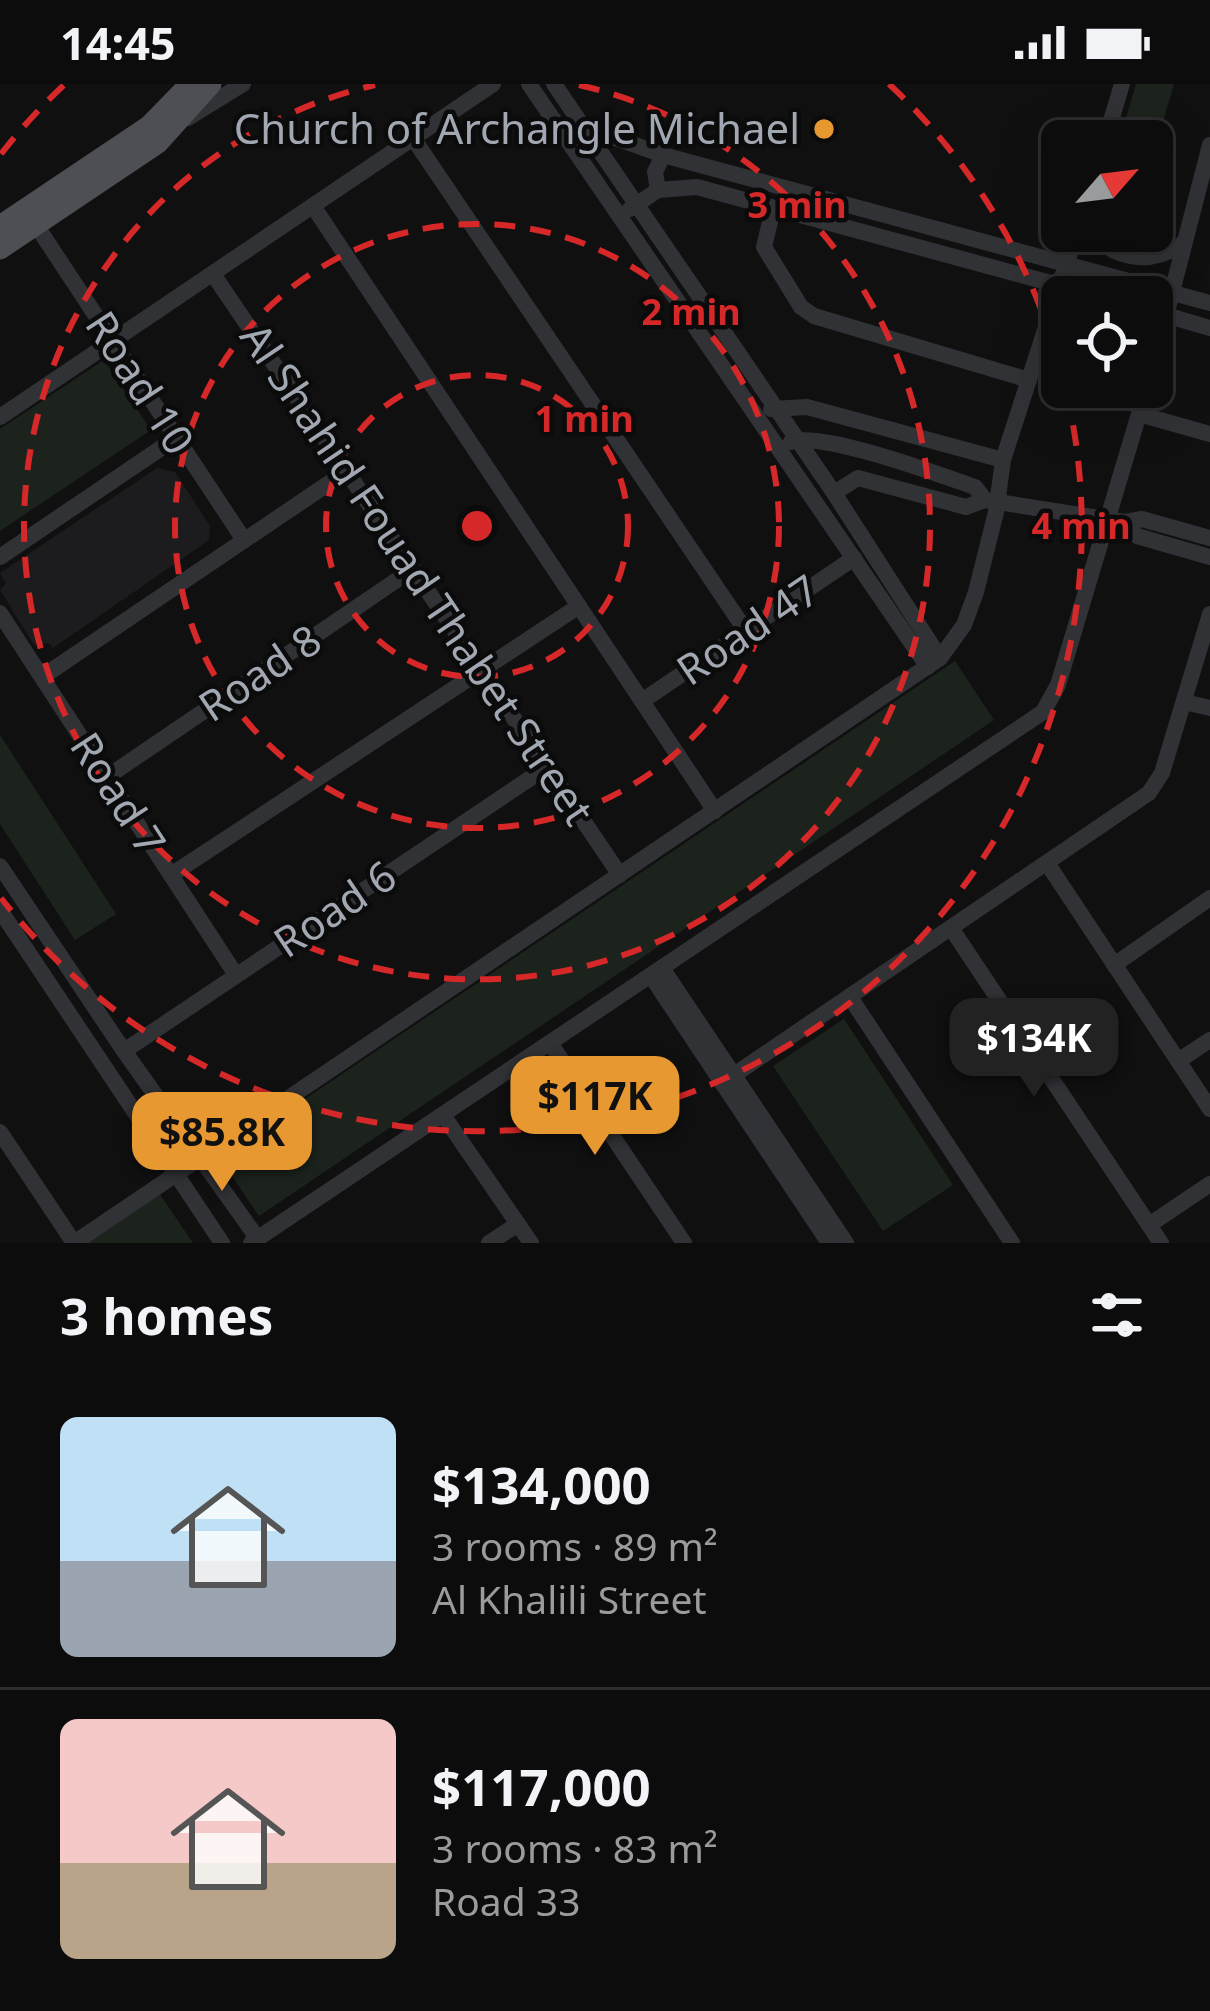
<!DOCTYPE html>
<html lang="en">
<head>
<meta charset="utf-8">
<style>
  body { margin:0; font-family:"Noto Sans",sans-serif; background:#151516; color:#f1f3f6; height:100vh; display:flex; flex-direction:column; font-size:45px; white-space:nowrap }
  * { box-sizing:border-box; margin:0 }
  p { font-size:39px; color:#9a9b9d }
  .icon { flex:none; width:66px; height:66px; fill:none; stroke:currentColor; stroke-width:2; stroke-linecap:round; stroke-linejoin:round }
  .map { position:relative; height:1159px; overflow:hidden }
  .sheet { display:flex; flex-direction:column; background:#0c0c0d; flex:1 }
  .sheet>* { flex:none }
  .needle { width:78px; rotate:62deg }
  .tools { position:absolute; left:1041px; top:36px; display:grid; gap:24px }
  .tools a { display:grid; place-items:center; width:132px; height:132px; border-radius:18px; background:#0c0c0d; box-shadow:0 12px 48px #0002,0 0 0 3px #2c2c2e; font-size:60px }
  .price { position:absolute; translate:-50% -102px; padding:0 27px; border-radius:24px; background:#e89831; color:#111; font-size:39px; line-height:78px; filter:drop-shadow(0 3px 6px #0008) }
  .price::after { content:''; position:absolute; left:50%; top:72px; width:36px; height:27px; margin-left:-18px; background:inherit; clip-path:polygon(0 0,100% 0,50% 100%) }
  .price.current { background:#222; color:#fff }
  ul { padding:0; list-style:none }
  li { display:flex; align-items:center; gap:36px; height:300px; padding:0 60px }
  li+li { border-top:3px solid #2c2c2e }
  li span { display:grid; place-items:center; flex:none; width:336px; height:240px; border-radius:18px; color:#555 }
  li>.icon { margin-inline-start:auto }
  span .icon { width:144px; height:144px; fill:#fffc; stroke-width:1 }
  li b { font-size:51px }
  h2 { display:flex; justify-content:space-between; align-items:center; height:144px; padding:0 60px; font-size:51px }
  .status { display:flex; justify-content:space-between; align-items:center; height:84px; padding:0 60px; background:#0c0c0d; direction:ltr }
  .status svg { height:33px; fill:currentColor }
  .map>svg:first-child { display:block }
  .built { fill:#1c1c1e }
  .green { fill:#1c231d }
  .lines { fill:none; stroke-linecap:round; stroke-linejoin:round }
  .minor { stroke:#313236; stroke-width:16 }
  .major { stroke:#4d4f55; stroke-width:21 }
  .ring { fill:none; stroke:#d62828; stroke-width:6; stroke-dasharray:21 15 }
  .poi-dot { fill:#e89831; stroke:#0b0b0c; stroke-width:4.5 }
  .labels { text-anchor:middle; stroke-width:9; stroke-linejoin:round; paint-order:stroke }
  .poi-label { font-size:42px; fill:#a1a8b1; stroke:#0b0b0c; text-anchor:end }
  .street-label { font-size:42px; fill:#a1a8b1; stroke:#0b0b0c }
  .centre { fill:#d62828; stroke:#0b0b0c; stroke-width:6 }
  .ring-label { font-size:36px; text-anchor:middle; font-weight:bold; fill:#d62828; stroke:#0b0b0c; stroke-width:9; stroke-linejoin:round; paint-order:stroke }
</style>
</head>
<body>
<div class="status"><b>14:45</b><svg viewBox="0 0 49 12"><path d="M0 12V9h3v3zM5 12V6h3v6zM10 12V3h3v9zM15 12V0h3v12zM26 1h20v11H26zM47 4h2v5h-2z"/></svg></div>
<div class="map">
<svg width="1210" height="1159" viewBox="0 0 1210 1159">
  <rect width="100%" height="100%" fill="#101011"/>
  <!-- built -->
  <polygon class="built" points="157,384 175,388 210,442 209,456 53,564 49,559 34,561 0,506 6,499 0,489"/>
  <!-- green -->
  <g class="green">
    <polygon points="1136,0 1174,0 1152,74 1152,57 1119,57"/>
    <polygon points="104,276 151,346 0,447 0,345"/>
    <polygon points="955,577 994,636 259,1132 219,1073"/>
    <polygon points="0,651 116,830 75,856 0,740"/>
    <polygon points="844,935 953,1101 883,1147 773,982"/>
    <polygon points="159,1109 193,1159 81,1159"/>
  </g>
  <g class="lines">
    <!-- minor -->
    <g class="minor">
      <polyline points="529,0 928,583"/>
      <polyline points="554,0 834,409 940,574"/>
      <polyline points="188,34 243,0"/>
      <polyline points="582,42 663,71 1210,219"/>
      <polyline points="413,54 746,547"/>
      <polyline points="1105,57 1122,0"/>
      <polyline points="658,106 655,88 663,71"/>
      <polyline points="313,122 715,727"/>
      <polyline points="630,125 658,106 697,103 1102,213"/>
      <polyline points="773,125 764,163 801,223 814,232 1029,296"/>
      <polyline points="36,141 244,456"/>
      <path d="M1091 147C1114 177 1152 181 1182 160"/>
      <polyline points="213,190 620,791"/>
      <polyline points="1152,227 1210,244"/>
      <polyline points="1152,285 1210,61"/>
      <polyline points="771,325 807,323 1003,376"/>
      <polyline points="1139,330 1210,350"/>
      <polyline points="0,333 493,0"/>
      <path d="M791 358C822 347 940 391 975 403L985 416"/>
      <polyline points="834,409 858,394 966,423 985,416"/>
      <polyline points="985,416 1125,438 1142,435 1210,454"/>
      <polyline points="1125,438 1137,452 1210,473"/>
      <polyline points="0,473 176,354"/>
      <polyline points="0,529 236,891"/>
      <polyline points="42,593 347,387"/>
      <polyline points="642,617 854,474"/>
      <polyline points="1184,618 1210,624"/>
      <polyline points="107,693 413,485"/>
      <polyline points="1047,779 1210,1025"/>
      <polyline points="0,782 124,967 258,1155"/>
      <polyline points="171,791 579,522"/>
      <polyline points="0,826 222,1159"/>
      <polyline points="951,844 1161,1159"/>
      <polyline points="1114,881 1210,814"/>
      <polyline points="662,884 846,1159"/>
      <polyline points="651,892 829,1159"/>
      <polyline points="850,913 1012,1159"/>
      <polyline points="550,959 684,1159"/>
      <polyline points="124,967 547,683"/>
      <polyline points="1178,977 1210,956"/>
      <polyline points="722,999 1149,709 1162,689 1210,530"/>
      <polyline points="443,1031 531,1159"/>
      <polyline points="0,1048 74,1159"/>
      <polyline points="1149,1141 1210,1100"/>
      <polyline points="74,1159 940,574 964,541 976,508 996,428 1003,376 1077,147"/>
      <polyline points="251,1159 1043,628 1058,601 1147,303"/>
      <polyline points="489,1159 518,1140"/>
    </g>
    <!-- major -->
    <g class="major">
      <polyline points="0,142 149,42 190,0"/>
      <polyline points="0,165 158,59 211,0"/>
    </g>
  </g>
  <!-- distance rings -->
  <g class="ring">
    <circle cx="477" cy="442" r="151"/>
    <circle cx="477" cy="442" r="302"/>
    <path d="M579 1A453 453 0 1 1 375 1"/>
    <path d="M1 70A604 604 0 0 1 65 0M889 0A604 604 0 0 1 1062 291M1066 306A604 604 0 0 1 1 814"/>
  </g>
  <!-- markers -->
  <circle class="poi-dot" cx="824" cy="45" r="12"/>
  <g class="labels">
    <!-- poi labels -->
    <g class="poi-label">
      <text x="800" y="60">Church of Archangle Michael</text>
    </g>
    <!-- street labels -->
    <g class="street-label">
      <text transform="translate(140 299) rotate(57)" y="15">Road 10</text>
      <text transform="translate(417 490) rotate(56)" y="15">Al Shahid Fouad Thabet Street</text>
      <text transform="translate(748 546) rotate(-34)" y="15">Road 47</text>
      <text transform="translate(260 589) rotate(-34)" y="15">Road 8</text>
      <text transform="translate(118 710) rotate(57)" y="15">Road 7</text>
      <text transform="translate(335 825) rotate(-34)" y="15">Road 6</text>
    </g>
  </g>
  <circle cx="477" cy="442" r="18" class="centre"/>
  <g class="ring-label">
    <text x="797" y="134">3 min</text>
    <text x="691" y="241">2 min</text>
    <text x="584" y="348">1 min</text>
    <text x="1081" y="455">4 min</text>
  </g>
</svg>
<div class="tools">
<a><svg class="needle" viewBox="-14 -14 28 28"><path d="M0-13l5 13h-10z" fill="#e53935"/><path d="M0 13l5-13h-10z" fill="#9a9b9d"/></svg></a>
<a><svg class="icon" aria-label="locate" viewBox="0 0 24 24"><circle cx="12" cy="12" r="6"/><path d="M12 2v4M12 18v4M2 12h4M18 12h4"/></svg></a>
</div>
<b class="price current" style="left:1034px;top:1016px">$134K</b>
<b class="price" style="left:595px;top:1074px">$117K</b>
<b class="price" style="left:222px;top:1110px">$85.8K</b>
</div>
<section class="sheet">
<h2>3 homes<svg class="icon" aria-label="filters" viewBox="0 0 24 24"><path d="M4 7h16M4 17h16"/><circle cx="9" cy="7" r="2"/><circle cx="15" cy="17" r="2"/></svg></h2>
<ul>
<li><span style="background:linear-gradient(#bfe0f5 60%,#9aa5b1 0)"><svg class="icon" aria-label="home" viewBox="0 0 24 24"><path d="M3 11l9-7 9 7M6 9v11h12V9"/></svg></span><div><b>$134,000</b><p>3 rooms · 89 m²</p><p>Al Khalili Street</p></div></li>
<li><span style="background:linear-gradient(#f6c9c9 60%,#b9a48a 0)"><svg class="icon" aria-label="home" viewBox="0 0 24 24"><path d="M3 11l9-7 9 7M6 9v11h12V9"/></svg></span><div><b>$117,000</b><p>3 rooms · 83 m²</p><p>Road 33</p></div></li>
</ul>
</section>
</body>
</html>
